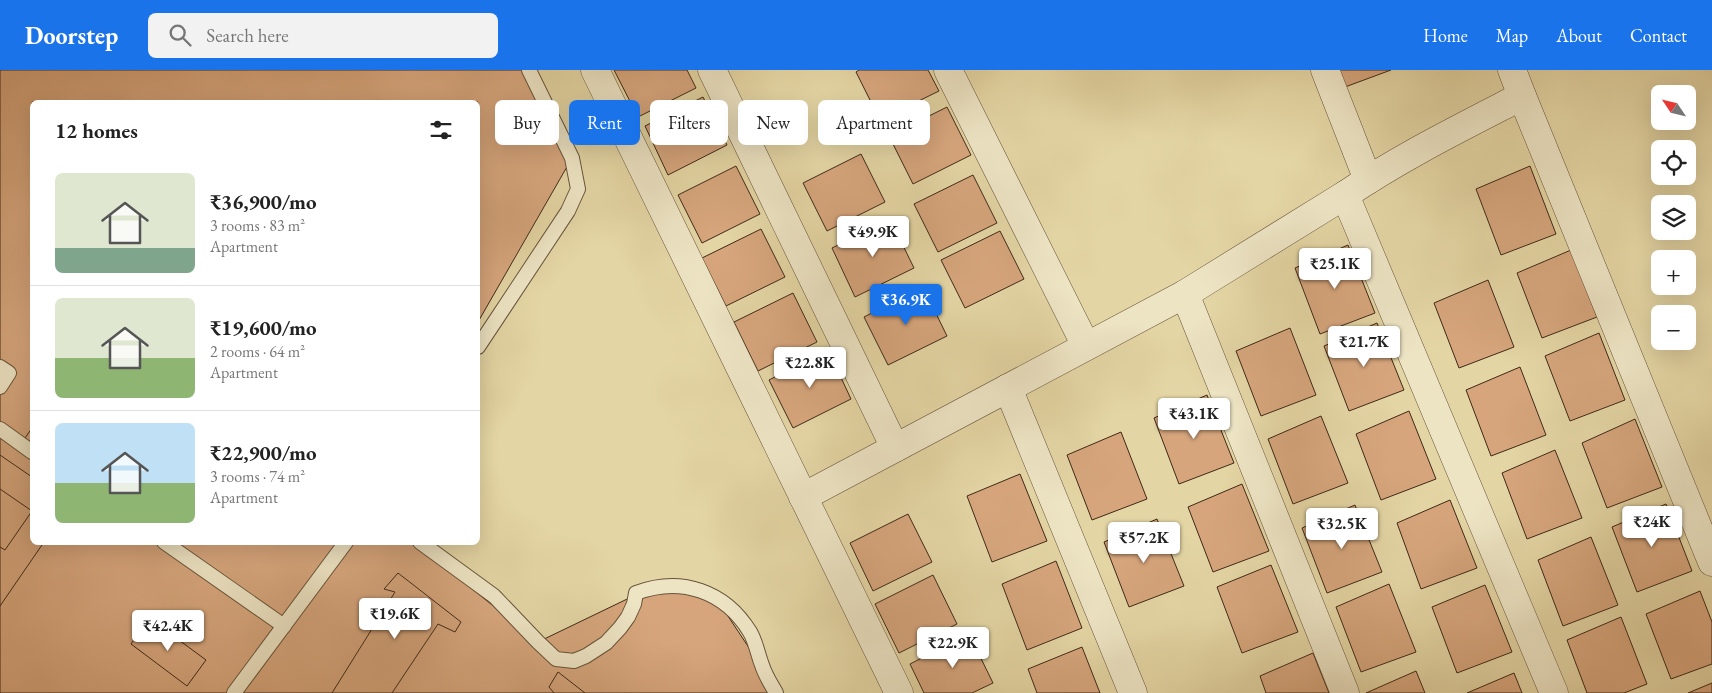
<!DOCTYPE html>
<html lang="en">
<head>
<meta charset="utf-8">
<style>
  body { margin:0; font-family:"EB Garamond",serif; background:#f2f2f2; color:#222; height:100vh; display:flex; flex-direction:column; font-size:19px; white-space:nowrap }
  * { box-sizing:border-box; margin:0 }
  p { font-size:16px; color:#767676 }
  .icon { flex:none; width:28px; height:28px; fill:none; stroke:currentColor; stroke-width:2; stroke-linecap:round; stroke-linejoin:round }
  .map { position:relative; flex:1; overflow:hidden }
  .sheet { position:absolute; left:30px; top:30px; width:450px; height:445px; display:flex; flex-direction:column; background:#fff; border-radius:8px; box-shadow:0 5px 20px #0002 }
  .sheet>* { flex:none }
  .banner { position:absolute; left:495px; top:30px; width:475px; height:45px; display:flex; gap:10px }
  .needle { width:32px; rotate:305deg }
  .fabs { position:absolute; left:1651px; top:15px; display:grid; gap:10px }
  .fabs a { display:grid; place-items:center; width:45px; height:45px; border-radius:8px; background:#fff; box-shadow:0 5px 20px #0002; font-size:25px }
  .price { position:absolute; translate:-50% -42px; padding:0 11px; border-radius:5px; background:#fff; color:#222; font-size:16px; line-height:32px; filter:drop-shadow(0 1px 2px #0008) }
  .price::after { content:''; position:absolute; left:50%; top:30px; width:15px; height:11px; margin-left:-8px; background:inherit; clip-path:polygon(0 0,100% 0,50% 100%) }
  .price.on { background:#1a73e8; color:#fff }
  ul { padding:0; list-style:none }
  li { display:flex; align-items:center; gap:15px; height:125px; padding:0 25px }
  li+li { border-top:1px solid #e0e0e0 }
  li span { display:grid; place-items:center; flex:none; width:140px; height:100px; border-radius:8px; color:#555 }
  li>.icon { margin-inline-start:auto }
  span .icon { width:60px; height:60px; fill:#fffc; stroke-width:1 }
  li b { font-size:21px }
  h2 { display:flex; justify-content:space-between; align-items:center; height:60px; padding:0 25px; font-size:21px }
  .pill { padding:0 18px; border-radius:8px; background:#fff; box-shadow:0 5px 20px #0002; font-size:18px; line-height:45px }
  .pill.on { background:#1a73e8; color:#fff }
  header { display:flex; align-items:center; gap:30px; box-sizing:border-box; height:70px; padding:0 25px; background:#1a73e8; color:#fff }
  header strong { font-size:24px }
  nav { display:flex; gap:28px; margin-inline-start:auto; font-size:18px }
  .search { width:350px; height:45px; background:#f2f2f2; display:flex; align-items:center; gap:12px; box-sizing:border-box; padding:0 18px; border-radius:8px; color:#767676; font-size:19px }
  .map>svg:first-child { display:block }
  .building { fill:#d6a57c; stroke:#3e2918 }
  .lines { fill:none; stroke-linecap:round; stroke-linejoin:round }
  .service-casing { stroke:#68543b; stroke-width:16 }
  .minor-casing { stroke:#68543b; stroke-width:29 }
  .service { stroke:#ede4c4; stroke-width:14 }
  .minor { stroke:#ede4c4; stroke-width:28 }
</style>
</head>
<body>
<header>
<strong>Doorstep</strong>
<div class="search"><svg class="icon" aria-label="search" viewBox="0 0 24 24"><circle cx="10" cy="10" r="6"/><path d="M15 15l6 6"/></svg>Search here</div>
<nav><a>Home</a><a>Map</a><a>About</a><a>Contact</a></nav>
</header>
<div class="map">
<svg width="1712" height="623" viewBox="0 0 1712 623">
  <rect width="100%" height="100%" fill="#e4d5a4"/>
  <filter id="stains"><feTurbulence type="fractalNoise" baseFrequency=".004" numOctaves="4"/><feColorMatrix values="0 0 0 0 .2 0 0 0 0 .09 0 0 0 0 .02 0 0 0 .5 -.17"/></filter>
  <radialGradient id="worn" r=".72"><stop offset=".6" stop-color="#630" stop-opacity="0"/><stop offset="1" stop-color="#630" stop-opacity=".3"/></radialGradient>
  <!-- building -->
  <g class="building">
    <polygon points="0,0 529,0 572,88 478,252 478,32 32,32 32,472 414,472 538,572 650,518 714,525 779,623 0,623"/>
    <polygon points="614,0 687,0 696,18 638,47"/>
    <polygon points="859,0 928,0 939,21 880,50 856,2"/>
    <polygon points="1339,0 1391,0 1345,17"/>
    <polygon points="703,27 727,75 668,105 645,56"/>
    <polygon points="947,37 971,85 913,114 889,66"/>
    <polygon points="861,84 885,132 827,161 803,113"/>
    <polygon points="736,96 760,144 702,173 678,125"/>
    <polygon points="1530,96 1556,164 1501,185 1476,119"/>
    <polygon points="973,105 997,153 938,182 914,134"/>
    <polygon points="890,149 914,198 855,227 832,178"/>
    <polygon points="761,159 785,207 726,236 702,188"/>
    <polygon points="1000,161 1024,209 965,238 941,190"/>
    <polygon points="1348,175 1375,243 1320,264 1295,198"/>
    <polygon points="1571,180 1597,247 1542,268 1517,203"/>
    <polygon points="1488,210 1514,277 1459,298 1434,233"/>
    <polygon points="923,217 947,266 888,295 864,247"/>
    <polygon points="793,223 817,272 758,301 734,252"/>
    <polygon points="1377,253 1404,320 1349,341 1324,276"/>
    <polygon points="1290,258 1316,325 1261,346 1236,281"/>
    <polygon points="1599,263 1625,330 1570,351 1545,286"/>
    <polygon points="828,280 851,329 793,358 769,310"/>
    <polygon points="1520,297 1546,365 1491,386 1466,320"/>
    <polygon points="1207,325 1234,393 1179,414 1154,348"/>
    <polygon points="1409,341 1436,409 1381,430 1356,364"/>
    <polygon points="1321,346 1348,413 1293,434 1268,369"/>
    <polygon points="1635,349 1662,417 1607,438 1582,373"/>
    <polygon points="32,358 32,373 25,368"/>
    <polygon points="1121,362 1147,429 1092,450 1067,385"/>
    <polygon points="1555,380 1582,448 1527,469 1502,403"/>
    <polygon points="0,385 32,407 32,472 44,472 0,536 0,477 5,480 32,441 0,419"/>
    <polygon points="1020,404 1047,471 992,492 967,426"/>
    <polygon points="1242,414 1269,481 1213,502 1188,437"/>
    <polygon points="1450,430 1477,498 1421,519 1397,453"/>
    <polygon points="1666,434 1692,501 1637,522 1612,457"/>
    <polygon points="1355,435 1382,502 1327,523 1302,458"/>
    <polygon points="908,444 932,492 873,521 850,473"/>
    <polygon points="1157,449 1184,516 1129,537 1104,472"/>
    <polygon points="1591,467 1618,535 1563,556 1538,490"/>
    <polygon points="1056,491 1082,558 1027,580 1002,514"/>
    <polygon points="1271,495 1298,562 1242,583 1217,517"/>
    <polygon points="398,503 461,552 455,562 438,554 392,623 332,623 395,522 384,519"/>
    <polygon points="933,505 957,554 899,583 875,534"/>
    <polygon points="1389,514 1416,582 1361,602 1336,537"/>
    <polygon points="1485,515 1512,582 1457,603 1432,537"/>
    <polygon points="1700,521 1712,552 1712,594 1671,609 1646,544"/>
    <polygon points="1621,547 1647,614 1624,623 1587,623 1567,570"/>
    <polygon points="149,548 206,590 187,616 131,574"/>
    <polygon points="969,564 993,613 972,623 924,623 910,594"/>
    <polygon points="1082,577 1100,623 1037,623 1028,599"/>
    <polygon points="1313,583 1329,623 1266,623 1260,606"/>
    <polygon points="1416,601 1425,623 1366,623"/>
    <polygon points="558,602 585,623 554,623 549,617"/>
    <polygon points="1514,603 1522,623 1467,623"/>
    <polygon points="1712,613 1712,623 1688,623"/>
  </g>
  <g class="lines">
    <defs>
      <g id="service">
        <polyline points="478,277 568,141 578,119 572,88 529,0"/>
        <polyline points="0,297 9,303 0,317"/>
        <polyline points="0,359 32,382"/>
        <polyline points="164,472 284,556"/>
        <path d="M420 472 494 526 538 572 556 589 574 591 586 586 606 573 620 558 628 547 634 534 636 523C681 506 725 521 750 562 756 572 758 585 762 595 765 605 771 614 776 623"/>
        <polyline points="234,623 346,472"/>
      </g>
      <g id="minor">
        <polyline points="595,0 899,623"/>
        <polyline points="712,0 895,378"/>
        <polyline points="948,0 1086,276"/>
        <polyline points="1325,0 1368,110"/>
        <path d="M1512 0 1522 26C1462 57 1401 87 1345 125L1554 623"/>
        <polyline points="1522,26 1712,492"/>
        <polyline points="1185,224 1345,125"/>
        <polyline points="1008,318 1133,623"/>
        <polyline points="803,427 1185,224 1345,623"/>
      </g>
    </defs>
    <!-- service casing -->
    <use href="#service" class="service-casing"/>
    <!-- minor casing -->
    <use href="#minor" class="minor-casing"/>
    <!-- service -->
    <use href="#service" class="service"/>
    <!-- minor -->
    <use href="#minor" class="minor"/>
  </g>
  <rect width="100%" height="100%" filter="url(#stains)"/>
  <rect width="100%" height="100%" fill="url(#worn)"/>
</svg>
<div class="fabs">
<a><svg class="needle" viewBox="-14 -14 28 28"><path d="M0-13l5 13h-10z" fill="#e53935"/><path d="M0 13l5-13h-10z" fill="#767676"/></svg></a>
<a><svg class="icon" aria-label="locate" viewBox="0 0 24 24"><circle cx="12" cy="12" r="6"/><path d="M12 2v4M12 18v4M2 12h4M18 12h4"/></svg></a>
<a><svg class="icon" aria-label="layers" viewBox="0 0 24 24"><path d="M12 4l9 5-9 5-9-5zM3 14l9 5 9-5"/></svg></a>
<a>+</a>
<a>−</a>
</div>
<b class="price" style="left:873px;top:188px">₹49.9K</b>
<b class="price" style="left:1335px;top:220px">₹25.1K</b>
<b class="price on" style="left:906px;top:256px">₹36.9K</b>
<b class="price" style="left:1364px;top:298px">₹21.7K</b>
<b class="price" style="left:810px;top:319px">₹22.8K</b>
<b class="price" style="left:1194px;top:370px">₹43.1K</b>
<b class="price" style="left:1652px;top:478px">₹24K</b>
<b class="price" style="left:1342px;top:480px">₹32.5K</b>
<b class="price" style="left:1144px;top:494px">₹57.2K</b>
<b class="price" style="left:395px;top:570px">₹19.6K</b>
<b class="price" style="left:168px;top:582px">₹42.4K</b>
<b class="price" style="left:953px;top:599px">₹22.9K</b>
<div class="banner">
<a class="pill">Buy</a>
<a class="pill on">Rent</a>
<a class="pill">Filters</a>
<a class="pill">New</a>
<a class="pill">Apartment</a>
</div>
<section class="sheet">
<h2>12 homes<svg class="icon" aria-label="filters" viewBox="0 0 24 24"><path d="M4 7h16M4 17h16"/><circle cx="9" cy="7" r="2"/><circle cx="15" cy="17" r="2"/></svg></h2>
<ul>
<li><span style="background:linear-gradient(#dfe7d0 75%,#7fa58c 0)"><svg class="icon" aria-label="home" viewBox="0 0 24 24"><path d="M3 11l9-7 9 7M6 9v11h12V9"/></svg></span><div><b>₹36,900/mo</b><p>3 rooms · 83 m²</p><p>Apartment</p></div></li>
<li><span style="background:linear-gradient(#dfe7d0 60%,#8fb573 0)"><svg class="icon" aria-label="home" viewBox="0 0 24 24"><path d="M3 11l9-7 9 7M6 9v11h12V9"/></svg></span><div><b>₹19,600/mo</b><p>2 rooms · 64 m²</p><p>Apartment</p></div></li>
<li><span style="background:linear-gradient(#bfe0f5 60%,#8fb573 0)"><svg class="icon" aria-label="home" viewBox="0 0 24 24"><path d="M3 11l9-7 9 7M6 9v11h12V9"/></svg></span><div><b>₹22,900/mo</b><p>3 rooms · 74 m²</p><p>Apartment</p></div></li>
</ul>
</section>
</div>
</body>
</html>
